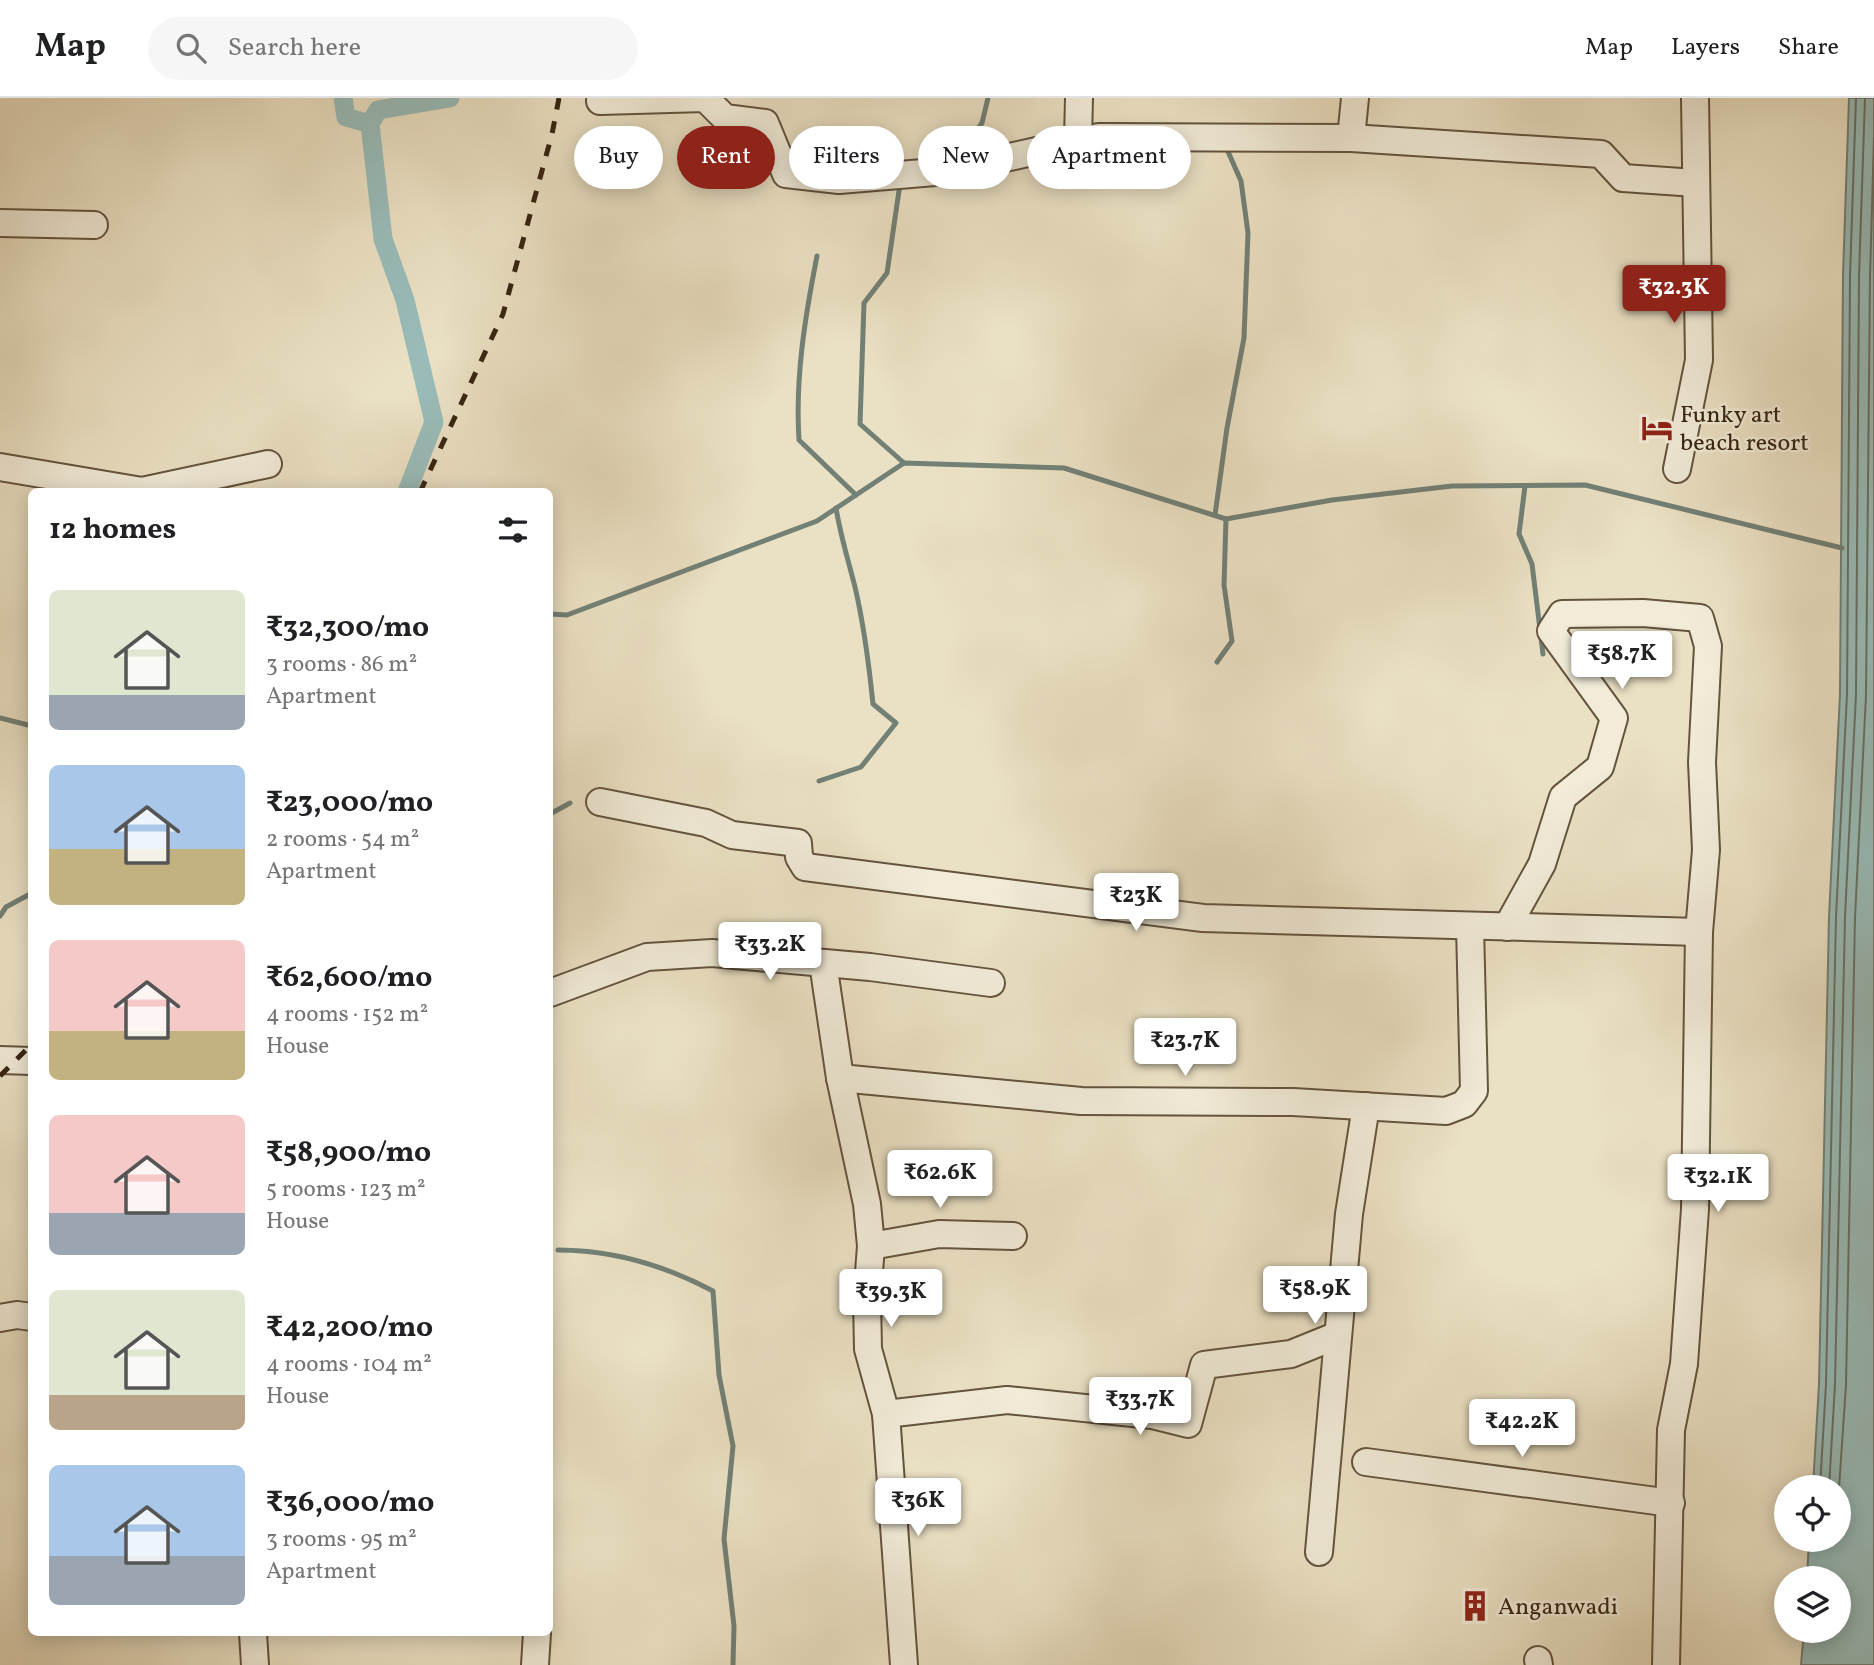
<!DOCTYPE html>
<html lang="en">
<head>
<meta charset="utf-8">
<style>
  body { margin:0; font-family:Vollkorn,serif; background:#f6f6f6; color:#202124; height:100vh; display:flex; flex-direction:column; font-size:26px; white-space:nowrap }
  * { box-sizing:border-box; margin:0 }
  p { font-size:23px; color:#757577 }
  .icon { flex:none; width:38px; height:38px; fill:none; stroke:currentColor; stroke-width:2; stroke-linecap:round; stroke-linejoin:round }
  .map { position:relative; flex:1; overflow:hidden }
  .drawer { position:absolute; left:28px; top:390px; width:525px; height:1148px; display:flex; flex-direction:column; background:#fff; border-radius:10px; box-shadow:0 4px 18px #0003 }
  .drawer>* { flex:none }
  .banner { position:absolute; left:574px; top:28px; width:665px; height:63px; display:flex; gap:14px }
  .fabs { position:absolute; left:1774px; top:1377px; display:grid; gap:14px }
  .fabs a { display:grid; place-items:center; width:77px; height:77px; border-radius:50%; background:#fff; box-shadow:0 4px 18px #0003; font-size:35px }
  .price { position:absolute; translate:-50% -60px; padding:0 16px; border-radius:7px; background:#fff; color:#222; font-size:23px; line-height:46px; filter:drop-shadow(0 2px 4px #0008) }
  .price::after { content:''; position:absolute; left:50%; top:42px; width:21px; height:16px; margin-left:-10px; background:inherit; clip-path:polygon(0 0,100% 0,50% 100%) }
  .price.current { background:#8f2418; color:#fff }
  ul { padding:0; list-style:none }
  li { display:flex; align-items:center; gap:21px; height:175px; padding:0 21px }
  li span { display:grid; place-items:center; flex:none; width:196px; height:140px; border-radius:10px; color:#555 }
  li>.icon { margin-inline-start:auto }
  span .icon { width:84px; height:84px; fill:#fffc; stroke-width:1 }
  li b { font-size:30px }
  h2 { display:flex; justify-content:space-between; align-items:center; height:84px; padding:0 21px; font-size:30px }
  .tag { padding:0 24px; border-radius:32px; background:#fff; box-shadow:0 4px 18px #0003; font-size:24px; line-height:63px }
  .tag.current { background:#8f2418; color:#fff }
  header { display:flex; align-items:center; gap:42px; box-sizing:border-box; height:98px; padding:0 35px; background:#fff; border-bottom:2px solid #e0e0e0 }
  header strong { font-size:33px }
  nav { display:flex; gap:38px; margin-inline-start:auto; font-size:24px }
  .search { width:490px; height:63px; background:#f6f6f6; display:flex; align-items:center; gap:18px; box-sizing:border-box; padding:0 24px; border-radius:38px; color:#757577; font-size:26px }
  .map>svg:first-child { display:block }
  .water { fill:#99bcb9; stroke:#728076; stroke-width:2 }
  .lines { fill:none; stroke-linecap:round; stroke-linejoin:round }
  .shore { stroke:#687066; stroke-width:2 }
  .stream { stroke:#728076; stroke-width:5 }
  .canal { stroke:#99bcb9; stroke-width:19 }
  .minor-casing { stroke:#64543e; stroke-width:30 }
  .minor { stroke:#f1ebd8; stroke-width:26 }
  .rail { stroke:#372512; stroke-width:5; stroke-dasharray:12 12; stroke-linecap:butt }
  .labels { text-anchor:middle; stroke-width:5; stroke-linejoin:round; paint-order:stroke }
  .poi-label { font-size:24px; fill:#372512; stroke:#f1ebd8; text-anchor:start }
</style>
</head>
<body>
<header>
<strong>Map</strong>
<div class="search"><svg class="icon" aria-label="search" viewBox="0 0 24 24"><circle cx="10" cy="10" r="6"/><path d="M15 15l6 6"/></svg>Search here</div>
<nav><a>Map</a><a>Layers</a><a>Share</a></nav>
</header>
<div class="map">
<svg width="1874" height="1567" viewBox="0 0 1874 1567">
  <rect width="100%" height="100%" fill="#eae0c3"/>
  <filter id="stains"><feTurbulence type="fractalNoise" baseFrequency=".00286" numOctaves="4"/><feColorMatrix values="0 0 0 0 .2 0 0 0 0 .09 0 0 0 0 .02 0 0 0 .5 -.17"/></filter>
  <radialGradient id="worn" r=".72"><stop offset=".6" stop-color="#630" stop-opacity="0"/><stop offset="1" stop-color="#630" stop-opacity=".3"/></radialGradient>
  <!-- water -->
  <polygon class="water" points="1849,0 1874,0 1874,1567 1801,1567 1804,1533 1839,1533 1839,1480 1807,1480 1809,1442 1839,1442 1839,1390 1813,1389 1819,1286 1829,819 1840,596 1843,178"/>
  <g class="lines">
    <!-- shore -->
    <g class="shore">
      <polyline points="1820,1390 1826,1286 1836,819 1847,596 1850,178 1856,0"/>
      <polyline points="1829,1390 1835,1286 1845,819 1856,596 1859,178 1865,0"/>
      <polyline points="1839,1390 1846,1287 1855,820 1866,597 1870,178 1874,40"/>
    </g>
    <!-- stream -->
    <g class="stream">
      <polyline points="956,61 982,25 988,0"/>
      <polyline points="900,86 887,175 864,205 860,326 904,365"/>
      <path d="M817 158C805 219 795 280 799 342L856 397"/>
      <polyline points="1525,388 1519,436 1532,466 1543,556"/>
      <polyline points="1215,417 1227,330 1244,240 1248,135 1241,83 1226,49"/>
      <polyline points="550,516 567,517 817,423 904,365 1064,370 1226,421 1332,402 1452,388 1585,387 1842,450"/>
      <polyline points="1217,564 1232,543 1224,487 1226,421"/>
      <polyline points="0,620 32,628"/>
      <path d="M819 683 861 669 896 625 873 606C869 567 864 527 855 489 848 461 841 440 836 410"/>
      <polyline points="550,716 570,705"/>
      <polyline points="0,818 6,809 32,795"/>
      <path d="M558 1152C614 1152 664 1167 713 1193L719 1277 733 1348 724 1441 734 1528 733 1567"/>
    </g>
    <!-- canal -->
    <g class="canal">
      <polyline points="343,0 346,19 370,26 383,141 405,202 434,324 407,394"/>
      <polyline points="370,26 378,12 450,0"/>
    </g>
    <defs>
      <g id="minor">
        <polyline points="600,3 705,0 725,20 765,25 786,76 839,82 947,73 1099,39 1351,40 1601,56 1623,80 1696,85"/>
        <polyline points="1351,40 1355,0"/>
        <polyline points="1078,42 1079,0"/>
        <polyline points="0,125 94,127"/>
        <polyline points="0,369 142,393 268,366"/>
        <polyline points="1677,371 1699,262 1695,0"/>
        <polyline points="600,704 706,725 732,737 798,745 799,759 805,769 1203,820 1699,834"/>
        <polyline points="1507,829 1542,766 1563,699 1600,669 1614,620 1551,533 1562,516 1643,515 1700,520 1708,548 1702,664 1706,752 1699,834 1695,1111 1684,1266 1671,1332 1666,1567"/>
        <polyline points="823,865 840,980 1081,1003 1293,1004 1446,1013 1464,1006 1474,993 1470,828"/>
        <polyline points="550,895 647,859 712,855 870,869 991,885"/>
        <polyline points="0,962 32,963"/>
        <polyline points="840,980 867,1106 871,1148 867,1201 868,1251 886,1316 904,1567"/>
        <polyline points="871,1148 939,1136 1013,1138"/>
        <polyline points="0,1220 17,1217 32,1219"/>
        <polyline points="886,1316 1007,1302 1152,1317 1188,1326 1204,1267 1291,1256 1338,1237"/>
        <polyline points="1366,1364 1671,1405"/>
        <polyline points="1319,1454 1349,1116 1366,1008"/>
        <polyline points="253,1535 255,1567"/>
        <polyline points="1538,1562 1539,1567"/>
        <polyline points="535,1567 537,1535"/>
      </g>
    </defs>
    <!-- minor casing -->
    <use href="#minor" class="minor-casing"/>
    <!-- minor -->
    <use href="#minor" class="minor"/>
    <!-- rail -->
    <g class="rail">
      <polyline points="420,394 503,216 552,36 559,0"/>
      <polyline points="0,978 32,946"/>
    </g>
  </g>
  <!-- icons -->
  <defs>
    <symbol id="hotel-bare" viewBox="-9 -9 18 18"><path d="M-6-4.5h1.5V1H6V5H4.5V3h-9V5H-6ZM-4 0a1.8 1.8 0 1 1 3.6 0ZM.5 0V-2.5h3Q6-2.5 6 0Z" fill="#8f2418" stroke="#f1ebd8" stroke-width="2.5" paint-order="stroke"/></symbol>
    <symbol id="building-bare" viewBox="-9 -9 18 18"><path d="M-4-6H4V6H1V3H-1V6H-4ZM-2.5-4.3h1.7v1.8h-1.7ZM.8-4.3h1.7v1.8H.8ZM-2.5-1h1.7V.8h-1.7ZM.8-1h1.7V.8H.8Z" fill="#8f2418" stroke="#f1ebd8" stroke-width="2.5" paint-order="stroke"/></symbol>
  </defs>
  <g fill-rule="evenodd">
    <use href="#hotel-bare" x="1635" y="308" width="44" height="44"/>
    <use href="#building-bare" x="1453" y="1486" width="44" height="44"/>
  </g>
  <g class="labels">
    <!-- poi labels -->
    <g class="poi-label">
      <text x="1680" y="324">Funky art<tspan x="1680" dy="28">beach resort</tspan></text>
      <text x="1498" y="1516">Anganwadi</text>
    </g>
  </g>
  <rect width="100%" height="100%" filter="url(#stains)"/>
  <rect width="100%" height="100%" fill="url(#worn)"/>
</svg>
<div class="fabs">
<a><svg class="icon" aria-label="locate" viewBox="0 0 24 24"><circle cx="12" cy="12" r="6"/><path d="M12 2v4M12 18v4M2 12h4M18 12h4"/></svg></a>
<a><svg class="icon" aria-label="layers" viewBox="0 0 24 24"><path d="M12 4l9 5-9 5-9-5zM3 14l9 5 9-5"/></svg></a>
</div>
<b class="price current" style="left:1674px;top:227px">₹32.3K</b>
<b class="price" style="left:1622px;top:593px">₹58.7K</b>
<b class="price" style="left:1136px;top:835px">₹23K</b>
<b class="price" style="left:770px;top:884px">₹33.2K</b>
<b class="price" style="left:1185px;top:980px">₹23.7K</b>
<b class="price" style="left:940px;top:1112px">₹62.6K</b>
<b class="price" style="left:1718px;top:1116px">₹32.1K</b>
<b class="price" style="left:1315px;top:1228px">₹58.9K</b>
<b class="price" style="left:891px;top:1231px">₹39.3K</b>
<b class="price" style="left:1140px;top:1339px">₹33.7K</b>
<b class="price" style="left:1522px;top:1361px">₹42.2K</b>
<b class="price" style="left:918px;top:1440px">₹36K</b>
<div class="banner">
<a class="tag">Buy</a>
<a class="tag current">Rent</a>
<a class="tag">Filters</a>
<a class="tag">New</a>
<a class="tag">Apartment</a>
</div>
<section class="drawer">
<h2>12 homes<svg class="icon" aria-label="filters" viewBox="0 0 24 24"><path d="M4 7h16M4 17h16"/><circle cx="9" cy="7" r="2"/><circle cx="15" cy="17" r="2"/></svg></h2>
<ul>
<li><span style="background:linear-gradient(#dfe7d0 75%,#9aa5b1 0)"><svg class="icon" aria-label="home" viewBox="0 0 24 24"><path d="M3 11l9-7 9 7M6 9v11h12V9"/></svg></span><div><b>₹32,300/mo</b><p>3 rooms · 86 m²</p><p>Apartment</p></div></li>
<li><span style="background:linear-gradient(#a9c7e8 60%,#c2b280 0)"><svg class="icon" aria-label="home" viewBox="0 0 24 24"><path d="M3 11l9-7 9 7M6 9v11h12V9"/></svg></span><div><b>₹23,000/mo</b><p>2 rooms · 54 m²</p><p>Apartment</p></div></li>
<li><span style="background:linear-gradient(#f6c9c9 65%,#c2b280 0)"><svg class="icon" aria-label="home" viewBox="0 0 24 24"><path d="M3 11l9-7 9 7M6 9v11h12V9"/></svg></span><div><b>₹62,600/mo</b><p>4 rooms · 152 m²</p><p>House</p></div></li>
<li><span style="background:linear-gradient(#f6c9c9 70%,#9aa5b1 0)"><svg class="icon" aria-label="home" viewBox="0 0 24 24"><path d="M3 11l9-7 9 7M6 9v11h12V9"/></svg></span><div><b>₹58,900/mo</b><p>5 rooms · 123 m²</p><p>House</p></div></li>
<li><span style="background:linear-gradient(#dfe7d0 75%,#b9a48a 0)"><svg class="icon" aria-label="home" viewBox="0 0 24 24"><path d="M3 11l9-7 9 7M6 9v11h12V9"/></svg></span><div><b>₹42,200/mo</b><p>4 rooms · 104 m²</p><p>House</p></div></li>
<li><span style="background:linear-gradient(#a9c7e8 65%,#9aa5b1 0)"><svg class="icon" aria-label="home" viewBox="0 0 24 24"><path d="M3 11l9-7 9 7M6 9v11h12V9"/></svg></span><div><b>₹36,000/mo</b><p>3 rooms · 95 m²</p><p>Apartment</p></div></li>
</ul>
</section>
</div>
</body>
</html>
